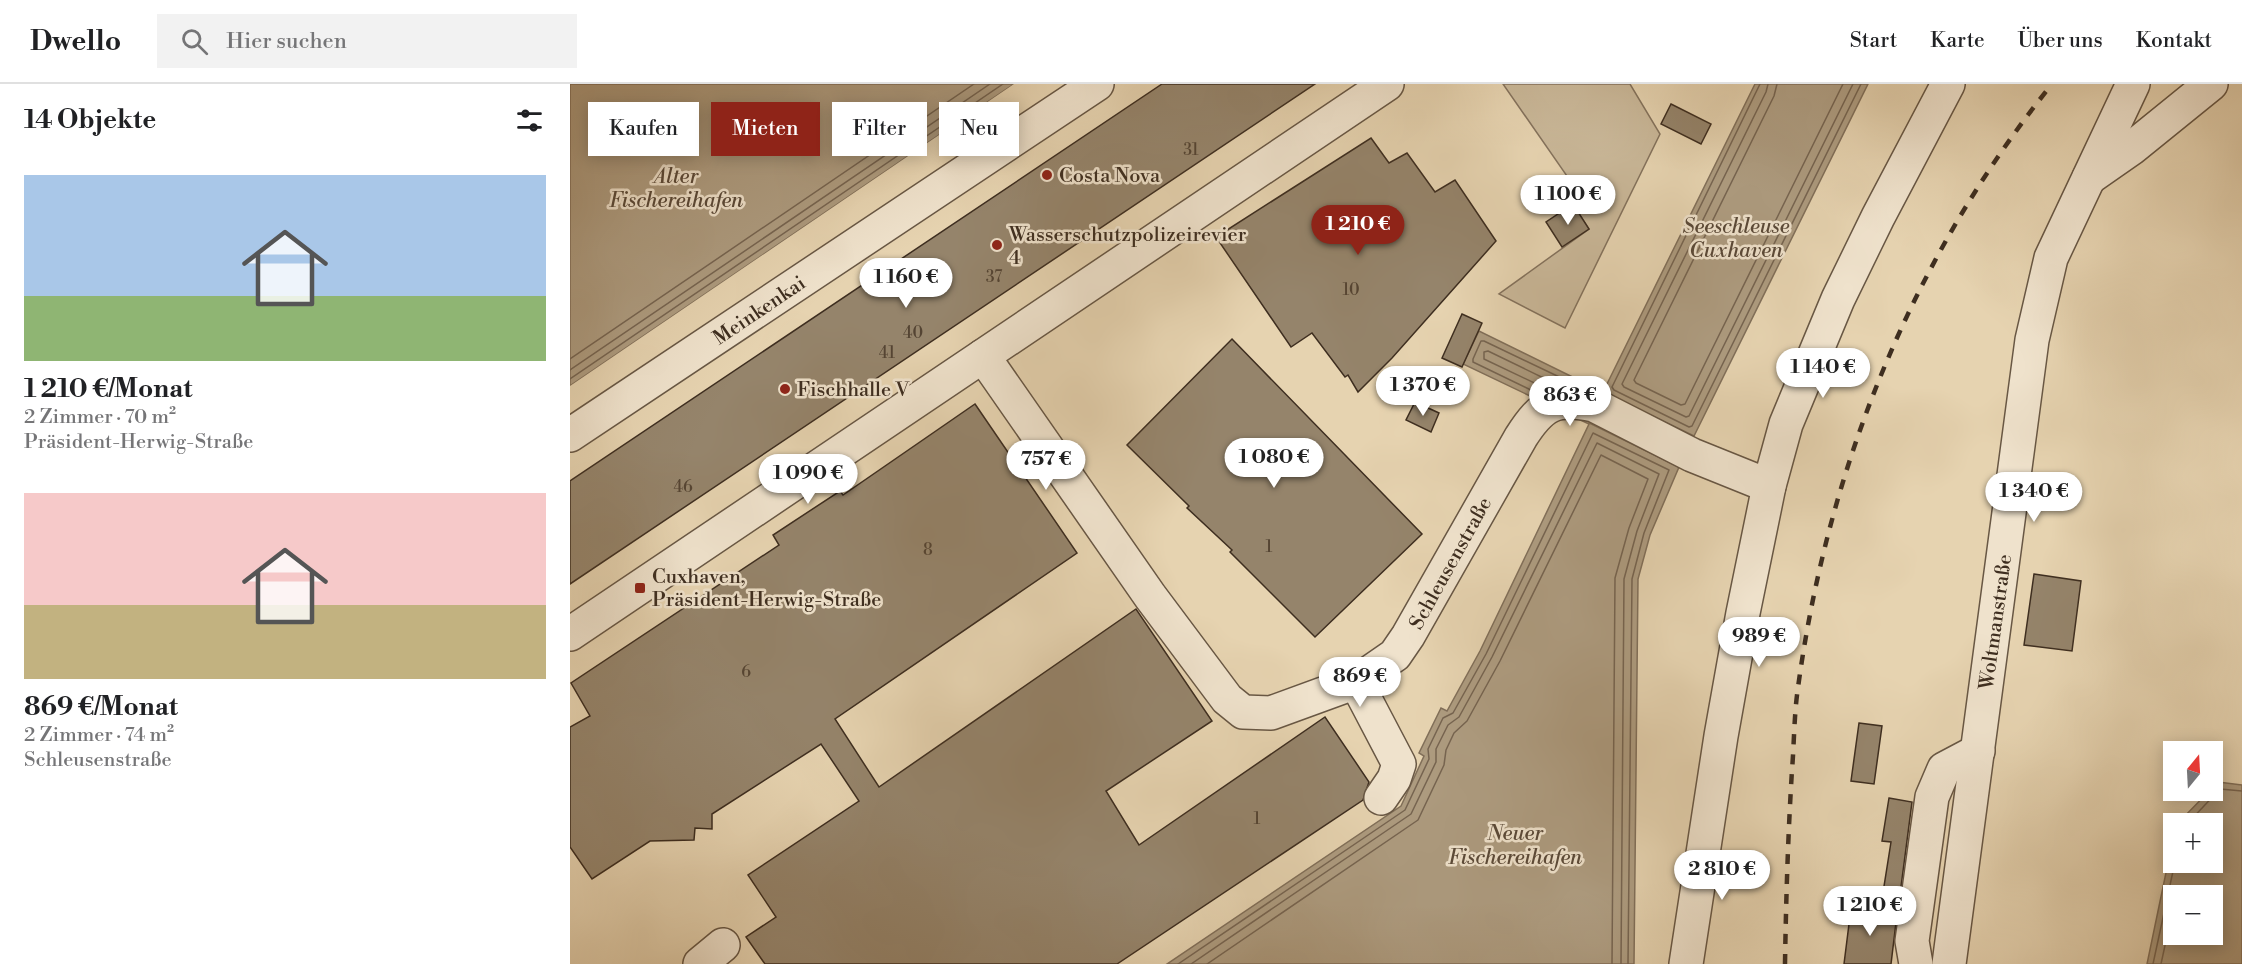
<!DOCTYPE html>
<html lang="de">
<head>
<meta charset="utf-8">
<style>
  body { margin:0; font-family:"Libre Bodoni",serif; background:#f2f2f2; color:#202124; height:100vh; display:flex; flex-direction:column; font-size:22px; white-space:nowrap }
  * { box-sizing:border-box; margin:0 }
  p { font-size:20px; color:#757577 }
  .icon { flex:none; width:33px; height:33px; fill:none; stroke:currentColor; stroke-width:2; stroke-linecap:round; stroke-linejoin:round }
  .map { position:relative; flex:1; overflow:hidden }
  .panel { display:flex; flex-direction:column; background:#fff; width:570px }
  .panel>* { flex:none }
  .hud { position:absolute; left:18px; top:18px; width:570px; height:54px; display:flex; gap:12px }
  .needle { width:39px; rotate:18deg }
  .fabs { position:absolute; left:1593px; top:657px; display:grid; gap:12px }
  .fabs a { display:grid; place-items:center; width:60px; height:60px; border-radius:0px; background:#fff; box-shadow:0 3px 15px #0003; font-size:30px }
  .price { position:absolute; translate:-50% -51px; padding:0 14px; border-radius:21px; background:#fff; color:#222; font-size:20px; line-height:39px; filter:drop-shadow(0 2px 3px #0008) }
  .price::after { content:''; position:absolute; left:50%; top:36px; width:18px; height:14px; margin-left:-9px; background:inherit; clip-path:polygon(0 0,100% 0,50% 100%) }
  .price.current { background:#8f2418; color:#fff }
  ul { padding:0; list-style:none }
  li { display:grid; align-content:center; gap:12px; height:318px; padding:0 24px }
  li span { display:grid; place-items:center; height:186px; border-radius:0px; color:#555 }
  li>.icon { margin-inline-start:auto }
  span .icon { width:108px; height:108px; fill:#fffc; stroke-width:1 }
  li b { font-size:26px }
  h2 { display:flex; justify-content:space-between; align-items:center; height:72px; padding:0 24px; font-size:26px }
  .tag { padding:0 21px; border-radius:0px; background:#fff; box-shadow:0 3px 15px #0003; font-size:21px; line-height:54px }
  .tag.current { background:#8f2418; color:#fff }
  header { display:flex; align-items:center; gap:36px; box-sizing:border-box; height:84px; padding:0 30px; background:#fff; border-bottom:2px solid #e0e0e0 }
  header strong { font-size:28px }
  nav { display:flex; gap:33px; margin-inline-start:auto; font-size:21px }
  .search { width:420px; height:54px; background:#f2f2f2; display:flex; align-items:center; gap:15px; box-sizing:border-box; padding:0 21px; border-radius:0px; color:#757577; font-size:22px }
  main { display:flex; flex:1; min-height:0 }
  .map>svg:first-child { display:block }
  .green { fill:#c9b798; stroke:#84725c; stroke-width:1.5 }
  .water { fill:#ad9b7f; stroke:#816f59; stroke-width:1.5; fill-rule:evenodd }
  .pier { fill:#e6d3b0 }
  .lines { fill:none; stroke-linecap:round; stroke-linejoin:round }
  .shore { stroke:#766450; stroke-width:1.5 }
  .building { fill:#95846b; stroke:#3e2e20; stroke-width:1.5 }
  .minor-casing { stroke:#685744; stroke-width:36 }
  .minor { stroke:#efe2cc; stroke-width:33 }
  .rail { stroke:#3e2e20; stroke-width:4.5; stroke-dasharray:10 10; stroke-linecap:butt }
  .poi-dot { fill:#8f2418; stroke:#efe2cc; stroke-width:2 }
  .labels { text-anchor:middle; stroke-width:5; stroke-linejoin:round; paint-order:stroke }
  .number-label { font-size:16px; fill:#544433 }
  .poi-label { font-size:20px; fill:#3e2e20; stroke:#efe2cc; text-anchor:start }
  .street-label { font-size:20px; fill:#3e2e20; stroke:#efe2cc }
  .water-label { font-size:21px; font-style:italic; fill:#5a4938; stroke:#efe2cc }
</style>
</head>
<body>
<header>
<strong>Dwello</strong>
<div class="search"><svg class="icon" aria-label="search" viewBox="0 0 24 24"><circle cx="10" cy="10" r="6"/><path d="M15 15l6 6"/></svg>Hier suchen</div>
<nav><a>Start</a><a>Karte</a><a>Über uns</a><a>Kontakt</a></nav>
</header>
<main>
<section class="panel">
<h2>14 Objekte<svg class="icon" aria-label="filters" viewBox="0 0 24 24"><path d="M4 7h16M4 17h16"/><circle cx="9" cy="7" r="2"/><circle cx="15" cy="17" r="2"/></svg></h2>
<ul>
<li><span style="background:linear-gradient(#a9c7e8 65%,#8fb573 0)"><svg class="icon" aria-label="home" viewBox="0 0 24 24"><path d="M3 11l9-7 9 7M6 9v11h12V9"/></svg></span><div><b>1 210 €/Monat</b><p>2 Zimmer · 70 m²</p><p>Präsident-Herwig-Straße</p></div></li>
<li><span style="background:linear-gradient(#f6c9c9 60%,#c2b280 0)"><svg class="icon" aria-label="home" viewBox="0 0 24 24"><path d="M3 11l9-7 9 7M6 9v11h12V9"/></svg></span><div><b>869 €/Monat</b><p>2 Zimmer · 74 m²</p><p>Schleusenstraße</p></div></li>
</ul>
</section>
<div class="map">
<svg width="1672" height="880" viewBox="0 0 1672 880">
  <rect width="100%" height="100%" fill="#e6d3b0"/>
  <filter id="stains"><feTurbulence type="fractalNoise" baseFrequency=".00333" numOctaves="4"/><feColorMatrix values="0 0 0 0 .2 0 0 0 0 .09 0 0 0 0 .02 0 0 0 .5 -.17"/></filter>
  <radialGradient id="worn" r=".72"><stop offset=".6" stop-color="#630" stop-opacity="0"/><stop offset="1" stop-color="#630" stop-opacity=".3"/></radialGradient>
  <!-- green -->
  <polygon class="green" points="933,0 1060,0 1090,50 995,244 929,210 1019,145 988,99 997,92"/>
  <!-- water -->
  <g class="water">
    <polygon points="0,0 444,0 0,302"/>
    <polygon points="1185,0 1298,0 1124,352 1033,308 1019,339 1109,383 1080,451 1068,495 1064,880 597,880 831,722 854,672 849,669 871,624 877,627 910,567 1019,340 893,280 909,247 1033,308"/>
    <path d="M1648 698 1672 701V880H1577L1603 755 1604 778H1642V740L1608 739ZM1604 812H1642V850H1604Z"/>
  </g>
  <!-- pier -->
  <polygon class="pier" points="444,0 447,0 446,2 0,305 0,302"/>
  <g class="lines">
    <!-- shore -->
    <g class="shore">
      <polyline points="1190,0 1042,303 1044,306 1119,343 1122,342 1291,0"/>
      <polyline points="1198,0 1196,8 1052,300 1054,303 1116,333 1119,332 1283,0"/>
      <polyline points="1207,0 1204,12 1064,296 1066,299 1111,321 1115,320 1273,0"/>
      <polyline points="0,275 404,0"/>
      <polyline points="0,286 420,0"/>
      <polyline points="0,295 433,0"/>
      <polyline points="975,304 914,275 914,268 918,267 988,301"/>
      <polyline points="967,309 903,278 903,275 911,257 914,257 1004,300"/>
      <polyline points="1617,740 1650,705 1672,707"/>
      <polyline points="608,880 835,726 859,675 858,665 873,634 883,629 916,570 1023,349 1099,386 1074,449 1062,495 1058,880"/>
      <polyline points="621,880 841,730 866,678 866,665 878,641 889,633 922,573 1027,359 1089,390 1067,447 1054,495 1051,880"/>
      <polyline points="637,880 848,736 874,681 876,666 884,649 897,637 930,577 1031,371 1078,395 1059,444 1045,494 1042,880"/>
      <polyline points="1583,880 1605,778"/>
      <polyline points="1591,880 1604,820"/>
    </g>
  </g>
  <!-- building -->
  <g class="building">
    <polygon points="592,0 745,0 0,500 0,397"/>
    <polygon points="1101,20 1141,40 1131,60 1091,40"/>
    <polygon points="801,54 819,79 837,69 865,108 885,96 926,157 822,274 788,308 778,291 775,293 742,249 721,263 646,153"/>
    <polygon points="1003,120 1019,145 992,163 976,138"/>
    <polygon points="892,230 912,239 892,283 872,274"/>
    <polygon points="662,255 852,450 745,553 660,468 662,466 617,424 619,422 557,361"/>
    <polygon points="845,318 869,329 861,348 836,336"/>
    <polygon points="405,320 507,469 265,635 309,703 566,525 642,637 536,707 569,761 755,633 799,698 793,716 547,880 195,880 176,853 206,833 178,791 289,717 251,660 142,730 142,745 125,744 124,756 80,757 22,795 0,763 0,643 20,632 1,599 209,461 203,451 270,407 273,411"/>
    <polygon points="1464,490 1511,497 1502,567 1454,561"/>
    <polygon points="1289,639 1312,642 1304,700 1281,697"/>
    <polygon points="1319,714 1342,718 1329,818 1312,815 1321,758 1312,757"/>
    <polygon points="1281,824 1327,830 1321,880 1274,880"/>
  </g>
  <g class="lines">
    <defs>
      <g id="minor">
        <polyline points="1519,94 1562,64 1641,0"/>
        <path d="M413 272 580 512 657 615 673 628 701 629 786 598 825 571 838 552 951 353C972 320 985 313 1024 321L1122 371 1199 402"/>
        <polyline points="0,351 527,0"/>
        <polyline points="0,550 817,0"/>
        <polyline points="786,598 829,680 824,695 811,714"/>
        <polyline points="130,880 153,861"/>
        <polyline points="1116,880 1151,652 1173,529 1199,402 1216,340 1268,215 1308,133 1378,0"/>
        <polyline points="1346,880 1342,857 1362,713 1374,685 1408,667"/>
        <polyline points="1379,880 1462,256 1481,174 1563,0"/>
      </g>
    </defs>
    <!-- minor casing -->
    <use href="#minor" class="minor-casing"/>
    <!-- minor -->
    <use href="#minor" class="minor"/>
    <!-- rail -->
    <path class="rail" d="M1215 880C1216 815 1218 751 1222 686 1224 662 1224 636 1227 611 1256 388 1341 175 1482 0"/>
  </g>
  <!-- markers -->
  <g class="poi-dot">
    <circle cx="477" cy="91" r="6"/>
    <circle cx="427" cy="161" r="6"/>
    <circle cx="215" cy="305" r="6"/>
    <rect x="64" y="498" width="12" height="12" rx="3"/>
  </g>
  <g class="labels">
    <!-- number labels -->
    <g class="number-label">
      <text x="621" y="71">31</text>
      <text x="424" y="198">37</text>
      <text x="781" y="211">10</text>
      <text x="343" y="254">40</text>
      <text x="317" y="274">41</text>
      <text x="113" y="408">46</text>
      <text x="699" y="468">1</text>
      <text x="358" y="471">8</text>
      <text x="176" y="593">6</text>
      <text x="687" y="740">1</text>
    </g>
    <!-- poi labels -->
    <g class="poi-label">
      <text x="489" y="98">Costa Nova</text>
      <text x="439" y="157">Wasserschutzpolizeirevier<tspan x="439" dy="23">4</tspan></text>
      <text x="227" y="312">Fischhalle V</text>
      <text x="82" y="499">Cuxhaven,<tspan x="82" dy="23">Präsident-Herwig-Straße</tspan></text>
    </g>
    <!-- street labels -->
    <g class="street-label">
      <text transform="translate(189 226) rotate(-34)" y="7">Meinkenkai</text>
      <text transform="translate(880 479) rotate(-61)" y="7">Schleusenstraße</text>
      <text transform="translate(1425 538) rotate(-82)" y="7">Woltmanstraße</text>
    </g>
    <!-- water labels -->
    <g class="water-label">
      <text x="106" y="99">Alter<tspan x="106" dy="24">Fischereihafen</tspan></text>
      <text x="1166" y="149">Seeschleuse<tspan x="1166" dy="24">Cuxhaven</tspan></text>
      <text x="945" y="756">Neuer<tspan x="945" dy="24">Fischereihafen</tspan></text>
    </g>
  </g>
  <rect width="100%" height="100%" filter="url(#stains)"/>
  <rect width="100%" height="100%" fill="url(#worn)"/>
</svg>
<div class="fabs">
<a><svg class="needle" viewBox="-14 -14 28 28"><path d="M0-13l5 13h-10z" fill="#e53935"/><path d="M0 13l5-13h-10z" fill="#757577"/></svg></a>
<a>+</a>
<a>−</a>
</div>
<b class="price" style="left:998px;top:142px">1 100 €</b>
<b class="price current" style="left:788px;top:172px">1 210 €</b>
<b class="price" style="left:336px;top:225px">1 160 €</b>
<b class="price" style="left:1253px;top:315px">1 140 €</b>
<b class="price" style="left:853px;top:333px">1 370 €</b>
<b class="price" style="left:1000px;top:343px">863 €</b>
<b class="price" style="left:704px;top:405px">1 080 €</b>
<b class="price" style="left:476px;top:407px">757 €</b>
<b class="price" style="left:238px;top:421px">1 090 €</b>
<b class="price" style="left:1464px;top:439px">1 340 €</b>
<b class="price" style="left:1189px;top:584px">989 €</b>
<b class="price" style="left:790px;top:624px">869 €</b>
<b class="price" style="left:1152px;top:817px">2 810 €</b>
<b class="price" style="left:1300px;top:853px">1 210 €</b>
<div class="hud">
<a class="tag">Kaufen</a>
<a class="tag current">Mieten</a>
<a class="tag">Filter</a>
<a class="tag">Neu</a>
</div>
</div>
</main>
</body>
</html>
